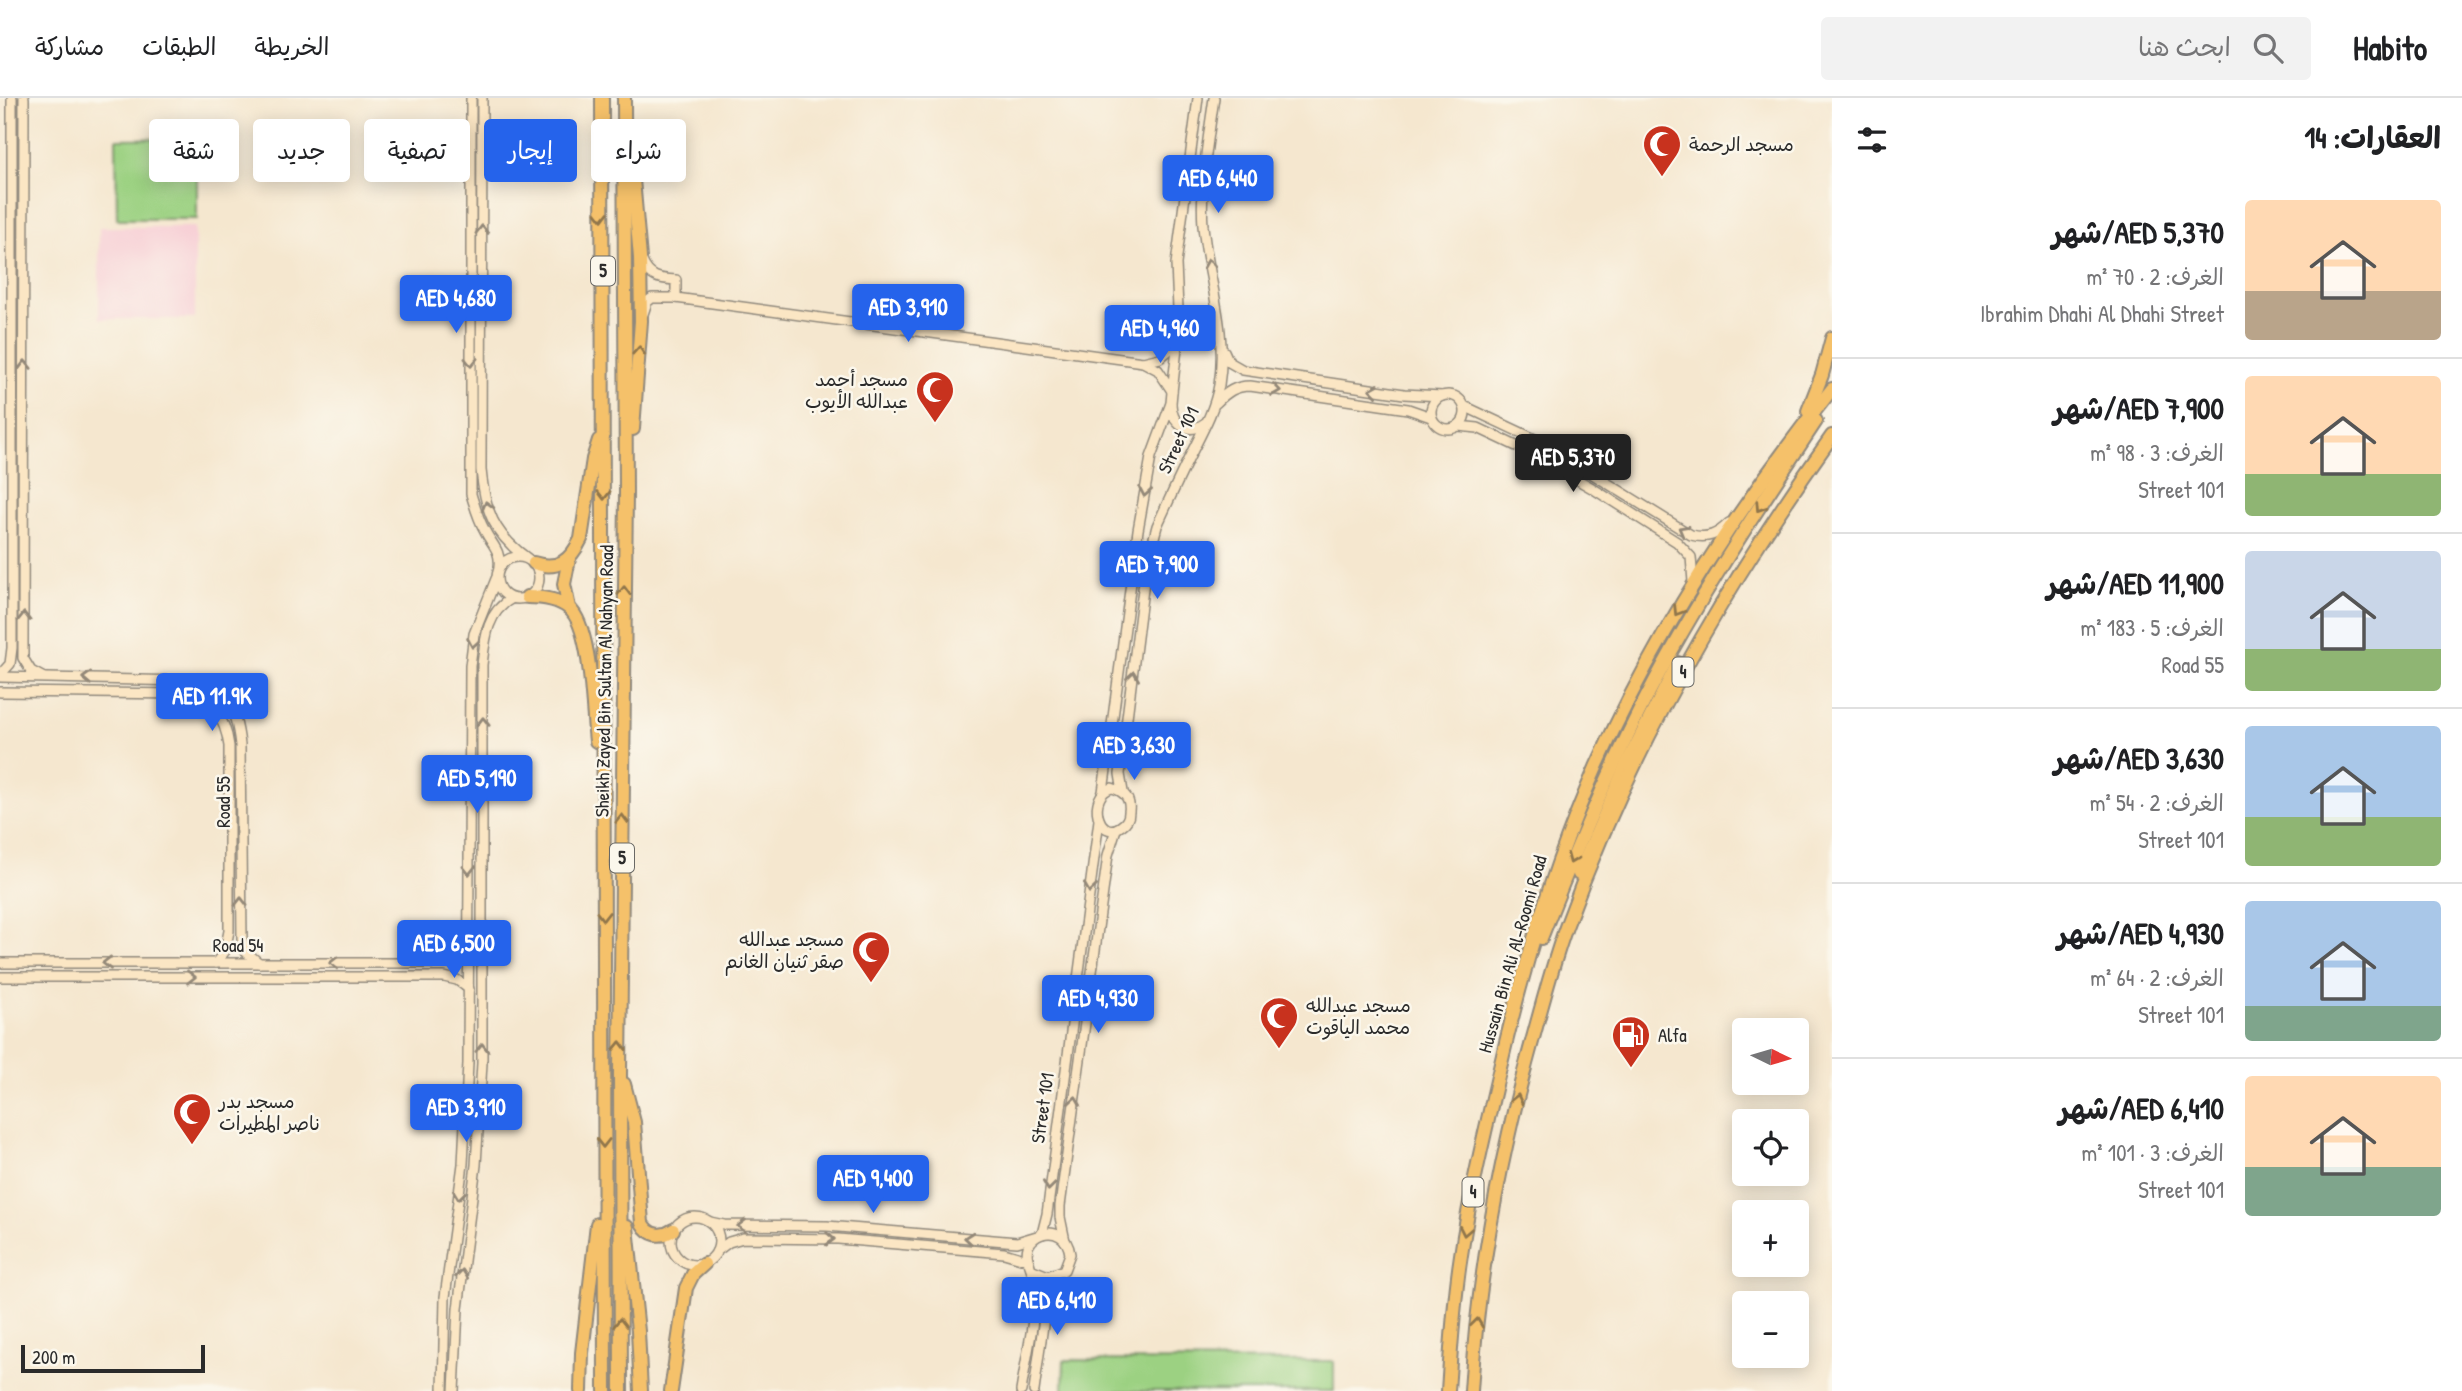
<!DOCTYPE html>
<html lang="ar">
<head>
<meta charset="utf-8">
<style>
  body { margin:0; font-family:"Patrick Hand","Playpen Sans Arabic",sans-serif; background:#f2f2f2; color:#202124; direction:rtl; height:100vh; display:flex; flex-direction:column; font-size:26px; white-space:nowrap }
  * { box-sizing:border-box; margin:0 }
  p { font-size:23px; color:#757577 }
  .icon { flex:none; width:38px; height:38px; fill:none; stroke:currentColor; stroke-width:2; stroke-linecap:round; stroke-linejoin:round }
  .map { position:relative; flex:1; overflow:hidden; direction:ltr }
  .drawer { display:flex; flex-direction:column; background:#fff; width:630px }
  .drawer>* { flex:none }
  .banner { position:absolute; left:21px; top:21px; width:665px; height:63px; direction:rtl; display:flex; gap:14px }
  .needle { width:46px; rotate:95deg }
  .fabs { position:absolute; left:1732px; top:920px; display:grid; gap:14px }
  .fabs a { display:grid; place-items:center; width:77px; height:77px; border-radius:7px; background:#fff; box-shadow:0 4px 18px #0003; font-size:35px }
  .scale { position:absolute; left:21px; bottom:18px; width:184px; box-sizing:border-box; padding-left:7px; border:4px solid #2b2b2b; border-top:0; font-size:19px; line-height:24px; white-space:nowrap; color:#2b2b2b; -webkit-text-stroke:5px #fbf7ec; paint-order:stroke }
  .price { position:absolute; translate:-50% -60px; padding:0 16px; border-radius:7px; background:#2563eb; color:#fff; font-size:23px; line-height:46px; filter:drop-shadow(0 2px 4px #0008) }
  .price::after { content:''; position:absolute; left:50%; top:42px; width:21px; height:16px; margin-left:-10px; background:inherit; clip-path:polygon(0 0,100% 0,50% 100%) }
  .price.current { background:#222; color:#fff }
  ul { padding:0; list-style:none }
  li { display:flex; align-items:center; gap:21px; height:175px; padding:0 21px }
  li+li { border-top:2px solid #e0e0e0 }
  li span { display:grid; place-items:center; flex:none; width:196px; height:140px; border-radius:7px; color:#555 }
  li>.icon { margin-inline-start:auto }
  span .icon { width:84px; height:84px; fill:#fffc; stroke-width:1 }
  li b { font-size:30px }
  h2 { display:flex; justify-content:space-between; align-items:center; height:84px; padding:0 21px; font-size:30px }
  .chip { padding:0 24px; border-radius:7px; background:#fff; box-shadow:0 4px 18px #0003; font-size:24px; line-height:63px }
  .chip.current { background:#2563eb; color:#fff }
  header { display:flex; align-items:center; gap:42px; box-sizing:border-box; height:98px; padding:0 35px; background:#fff; border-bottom:2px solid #e0e0e0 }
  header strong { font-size:33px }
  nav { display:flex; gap:38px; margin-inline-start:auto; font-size:24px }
  .search { width:490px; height:63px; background:#f2f2f2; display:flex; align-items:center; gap:18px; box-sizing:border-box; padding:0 24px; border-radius:7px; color:#757577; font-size:26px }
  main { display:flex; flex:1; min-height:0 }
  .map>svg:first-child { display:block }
  .built { fill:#f7cfd5 }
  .green { fill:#9cd182; stroke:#647e56; stroke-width:2 }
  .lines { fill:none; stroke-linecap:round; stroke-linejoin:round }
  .secondary-casing { stroke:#90897d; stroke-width:12 }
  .highway-casing { stroke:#90897d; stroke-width:16 }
  .secondary { stroke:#fbe6c4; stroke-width:9 }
  .highway { stroke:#f5c16b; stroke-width:12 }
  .oneway { stroke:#90764b }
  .oneway2 { stroke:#938878 }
  .labels { text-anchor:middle; stroke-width:5; stroke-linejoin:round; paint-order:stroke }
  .shield { fill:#fbf7ec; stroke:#696865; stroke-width:2 }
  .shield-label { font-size:18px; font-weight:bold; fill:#2b2b2b }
  .poi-label { font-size:19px; fill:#2b2b2b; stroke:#fbf7ec; text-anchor:start }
  .street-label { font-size:19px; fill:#2b2b2b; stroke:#fbf7ec }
</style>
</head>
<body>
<header>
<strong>Habito</strong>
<div class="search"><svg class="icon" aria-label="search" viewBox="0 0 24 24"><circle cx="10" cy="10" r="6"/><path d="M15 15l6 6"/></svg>ابحث هنا</div>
<nav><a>الخريطة</a><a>الطبقات</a><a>مشاركة</a></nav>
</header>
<main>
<section class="drawer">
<h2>العقارات: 14<svg class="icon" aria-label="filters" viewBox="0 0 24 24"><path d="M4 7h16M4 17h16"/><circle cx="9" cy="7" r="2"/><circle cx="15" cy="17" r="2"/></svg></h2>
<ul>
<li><span style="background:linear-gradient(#ffd9b3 65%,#b9a48a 0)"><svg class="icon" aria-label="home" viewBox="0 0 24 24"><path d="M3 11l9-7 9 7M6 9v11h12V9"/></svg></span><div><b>AED 5,370/شهر</b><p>الغرف: 2 · 70 m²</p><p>Ibrahim Dhahi Al Dhahi Street</p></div></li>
<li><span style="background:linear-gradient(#ffd9b3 70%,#8fb573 0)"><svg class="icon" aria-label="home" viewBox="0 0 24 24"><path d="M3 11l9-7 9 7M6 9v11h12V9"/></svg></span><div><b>AED 7,900/شهر</b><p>الغرف: 3 · 98 m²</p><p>Street 101</p></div></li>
<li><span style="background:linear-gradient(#c9d6e8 70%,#8fb573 0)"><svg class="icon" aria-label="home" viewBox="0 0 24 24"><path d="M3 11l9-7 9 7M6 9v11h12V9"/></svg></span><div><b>AED 11,900/شهر</b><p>الغرف: 5 · 183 m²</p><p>Road 55</p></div></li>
<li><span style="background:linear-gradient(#a9c7e8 65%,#8fb573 0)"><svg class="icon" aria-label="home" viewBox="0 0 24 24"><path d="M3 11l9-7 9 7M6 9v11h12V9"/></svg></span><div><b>AED 3,630/شهر</b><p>الغرف: 2 · 54 m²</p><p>Street 101</p></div></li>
<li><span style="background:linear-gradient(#a9c7e8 75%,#7fa58c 0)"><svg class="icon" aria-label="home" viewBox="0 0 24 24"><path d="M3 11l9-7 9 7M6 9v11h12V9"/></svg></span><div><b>AED 4,930/شهر</b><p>الغرف: 2 · 64 m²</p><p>Street 101</p></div></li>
<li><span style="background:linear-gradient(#ffd9b3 65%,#7fa58c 0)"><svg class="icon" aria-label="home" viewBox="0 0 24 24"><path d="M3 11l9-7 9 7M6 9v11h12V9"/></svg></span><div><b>AED 6,410/شهر</b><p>الغرف: 3 · 101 m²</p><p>Street 101</p></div></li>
</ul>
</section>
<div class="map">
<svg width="1832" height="1293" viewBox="0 0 1832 1293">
  <rect width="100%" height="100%" fill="#fbf7ec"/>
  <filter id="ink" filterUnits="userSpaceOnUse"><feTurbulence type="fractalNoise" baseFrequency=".0143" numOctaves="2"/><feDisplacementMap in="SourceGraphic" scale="14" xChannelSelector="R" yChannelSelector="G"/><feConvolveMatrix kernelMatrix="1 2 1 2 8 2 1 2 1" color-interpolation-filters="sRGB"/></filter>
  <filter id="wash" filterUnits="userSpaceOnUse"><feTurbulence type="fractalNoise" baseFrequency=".00686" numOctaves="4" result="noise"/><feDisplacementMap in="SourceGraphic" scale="28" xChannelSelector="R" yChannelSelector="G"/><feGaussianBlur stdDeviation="1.57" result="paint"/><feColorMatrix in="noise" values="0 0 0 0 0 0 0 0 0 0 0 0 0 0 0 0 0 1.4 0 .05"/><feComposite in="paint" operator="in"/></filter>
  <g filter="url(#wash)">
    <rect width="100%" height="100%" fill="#f5e7cf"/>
    <!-- built -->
    <rect class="built" x="99" y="129" width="96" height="92"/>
    <!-- green -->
    <g class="green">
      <polygon points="197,40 197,121 117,121 116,41"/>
      <polygon points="1064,1262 1334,1263 1334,1293 1063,1293"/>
    </g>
  </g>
  <g filter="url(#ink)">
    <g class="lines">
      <defs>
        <g id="secondary">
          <polyline points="24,0 23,560 31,573 42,579"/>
          <path d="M471 0V396C475 409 478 421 485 433 492 447 501 452 499 469"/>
          <path d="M482 0 481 372C485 412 493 436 528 461"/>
          <path d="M642 163C649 180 659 181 676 182V200"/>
          <polyline points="643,216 647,204 652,200 676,200 1143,264 1158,272 1172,293"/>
          <path d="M1179 233C1190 218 1209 214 1219 233"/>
          <polyline points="1224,253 1229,264 1243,272 1404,296 1442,298"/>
          <polyline points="1143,264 1160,260 1177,245"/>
          <circle cx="1448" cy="314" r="17"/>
          <path d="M1216 305C1227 294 1235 288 1250 288L1408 311 1431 319"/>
          <path d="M1171 306C1172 326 1187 338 1205 325"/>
          <path d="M1464 308 1541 344 1691 437C1708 441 1717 437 1729 425"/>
          <polyline points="1458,328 1478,330 1531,355 1592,390 1677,444 1691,459 1693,484"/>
          <circle cx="518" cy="480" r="21"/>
          <polyline points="0,577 10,566 12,550 12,0"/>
          <path d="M0 579 186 583C226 589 236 609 240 647L242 842 246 854 259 865"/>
          <path d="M0 594 184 596C213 603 225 619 229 648V833L225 853 216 865"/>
          <path d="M1112 690C1124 693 1131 701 1129 714 1129 720 1126 725 1121 728 1098 745 1086 697 1112 690Z"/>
          <polyline points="1103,694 1138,432 1151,359 1171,305 1172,294 1179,233 1176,166 1198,0"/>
          <path d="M1123 694 1120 676 1145 475 1157 428C1168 404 1179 380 1191 356 1202 334 1215 311 1219 287 1228 233 1208 181 1203 128 1200 85 1208 43 1214 0"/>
          <polyline points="0,865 445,865 458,861 468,849"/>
          <polyline points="0,879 444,879 457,882 469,891"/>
          <circle cx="695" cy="1143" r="24"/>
          <polyline points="710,1124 724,1127 827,1128 1017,1144 1037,1138"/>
          <polyline points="1042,1136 1047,1116 1099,722"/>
          <polyline points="1065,1143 1060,1119 1060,1108 1108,757 1116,731"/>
          <polyline points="717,1153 729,1144 743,1140 838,1141 1004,1155 1028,1162"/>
          <polyline points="443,1293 445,1199 463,1066 468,965 470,568 474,536 496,481"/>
          <path d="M454 1293 458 1211 476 1067 482 965V567C485 541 487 514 511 501"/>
          <path d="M1021 1293C1026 1260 1035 1224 1036 1191 1036 1176 1024 1162 1028 1149 1033 1137 1048 1131 1060 1138 1067 1142 1069 1149 1070 1156L1064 1172 1048 1178 1033 1172"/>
          <polyline points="1034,1293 1048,1191 1052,1178"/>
        </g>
        <g id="highway">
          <polyline points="602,0 605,1293"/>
          <polyline points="632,70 640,160 641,223 633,331"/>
          <polyline points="1808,313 1822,277 1832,240"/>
          <path d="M534 465C558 473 571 462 581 441L593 361 599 342"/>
          <path d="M527 499C541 499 558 501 569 510 592 530 592 612 596 643"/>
          <polyline points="569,510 564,486 569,461"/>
          <polyline points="1579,776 1627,665 1678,565"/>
          <path d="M1541 840C1573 759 1606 678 1646 600 1696 504 1756 413 1816 323"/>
          <path d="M624 986 634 1024 642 1125C649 1138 662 1140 673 1132"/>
          <polyline points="627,1129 638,1233 641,1293"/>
          <polyline points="581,1293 582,1255 597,1126"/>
          <polyline points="621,1293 620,975 626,394 624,0"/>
          <polyline points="671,1293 686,1190 693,1176 704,1166"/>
          <path d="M1448 1293C1451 1248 1454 1201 1461 1157 1470 1095 1485 1034 1499 974 1523 869 1553 766 1597 667 1658 532 1740 406 1832 291"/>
          <path d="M1471 1293C1478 1173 1501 1055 1533 940 1543 903 1553 865 1566 829 1630 653 1724 489 1832 338"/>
        </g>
      </defs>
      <!-- secondary casing -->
      <use href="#secondary" class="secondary-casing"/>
      <!-- highway casing -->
      <use href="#highway" class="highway-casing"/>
      <!-- secondary -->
      <use href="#secondary" class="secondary"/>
      <!-- highway -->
      <use href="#highway" class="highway"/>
    </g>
    <!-- one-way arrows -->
    <defs><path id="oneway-chevron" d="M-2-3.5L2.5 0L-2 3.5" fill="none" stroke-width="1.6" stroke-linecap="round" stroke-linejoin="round" transform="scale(1.75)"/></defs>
    <g class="oneway">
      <use href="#oneway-chevron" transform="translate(602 118) rotate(90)"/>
      <use href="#oneway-chevron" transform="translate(639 253) rotate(-86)"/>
      <use href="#oneway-chevron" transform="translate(604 397) rotate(90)"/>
      <use href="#oneway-chevron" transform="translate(1760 409) rotate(123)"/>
      <use href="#oneway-chevron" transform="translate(624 493) rotate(-89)"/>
      <use href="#oneway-chevron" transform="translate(1678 513) rotate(122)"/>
      <use href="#oneway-chevron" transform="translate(622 721) rotate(-89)"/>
      <use href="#oneway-chevron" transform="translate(1572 761) rotate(112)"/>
      <use href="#oneway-chevron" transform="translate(603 818) rotate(90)"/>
      <use href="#oneway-chevron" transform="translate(620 948) rotate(-89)"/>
      <use href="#oneway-chevron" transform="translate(1517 1001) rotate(-77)"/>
      <use href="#oneway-chevron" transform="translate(603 1045) rotate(90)"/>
      <use href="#oneway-chevron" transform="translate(1465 1133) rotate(101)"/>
      <use href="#oneway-chevron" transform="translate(620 1225) rotate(-90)"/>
      <use href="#oneway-chevron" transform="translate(1477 1225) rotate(-83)"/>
    </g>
    <g class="oneway2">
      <use href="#oneway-chevron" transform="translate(482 132) rotate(-90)"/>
      <use href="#oneway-chevron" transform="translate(1209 166) rotate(-99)"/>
      <use href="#oneway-chevron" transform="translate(471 264) rotate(90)"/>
      <use href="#oneway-chevron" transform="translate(25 267) rotate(-91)"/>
      <use href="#oneway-chevron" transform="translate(1276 292) rotate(8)"/>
      <use href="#oneway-chevron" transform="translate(1374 292) rotate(-172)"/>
      <use href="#oneway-chevron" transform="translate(1145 394) rotate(100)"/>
      <use href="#oneway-chevron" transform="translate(487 408) rotate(-106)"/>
      <use href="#oneway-chevron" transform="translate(1683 432) rotate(-151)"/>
      <use href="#oneway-chevron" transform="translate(24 519) rotate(-90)"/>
      <use href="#oneway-chevron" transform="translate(473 545) rotate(100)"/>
      <use href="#oneway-chevron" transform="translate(1133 578) rotate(-82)"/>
      <use href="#oneway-chevron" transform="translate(87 580) rotate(-178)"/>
      <use href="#oneway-chevron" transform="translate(483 624) rotate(-91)"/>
      <use href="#oneway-chevron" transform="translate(469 772) rotate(90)"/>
      <use href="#oneway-chevron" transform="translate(1090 790) rotate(98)"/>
      <use href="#oneway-chevron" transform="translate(241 804) rotate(-90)"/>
      <use href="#oneway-chevron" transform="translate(107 865) rotate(180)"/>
      <use href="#oneway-chevron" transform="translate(334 865) rotate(-180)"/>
      <use href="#oneway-chevron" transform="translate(191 879)"/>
      <use href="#oneway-chevron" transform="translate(482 950) rotate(-90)"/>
      <use href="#oneway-chevron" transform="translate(1075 1003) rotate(-82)"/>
      <use href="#oneway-chevron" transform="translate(1049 1088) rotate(97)"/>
      <use href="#oneway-chevron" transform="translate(459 1097) rotate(97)"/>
      <use href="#oneway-chevron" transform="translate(742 1128) rotate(-180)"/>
      <use href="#oneway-chevron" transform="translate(969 1140) rotate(-175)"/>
      <use href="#oneway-chevron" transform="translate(830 1141) rotate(2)"/>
      <use href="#oneway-chevron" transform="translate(462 1176) rotate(-84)"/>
    </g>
  </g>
  <!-- icons -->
  <defs>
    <symbol id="mosque-pin" viewBox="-11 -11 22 30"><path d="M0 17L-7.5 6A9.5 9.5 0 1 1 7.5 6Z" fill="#c8321e" stroke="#fbf7ec"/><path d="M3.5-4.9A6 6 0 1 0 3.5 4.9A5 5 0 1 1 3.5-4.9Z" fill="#fff"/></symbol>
    <symbol id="fuel-pin" viewBox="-11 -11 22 30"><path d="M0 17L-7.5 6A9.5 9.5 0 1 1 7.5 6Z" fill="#c8321e" stroke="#fbf7ec"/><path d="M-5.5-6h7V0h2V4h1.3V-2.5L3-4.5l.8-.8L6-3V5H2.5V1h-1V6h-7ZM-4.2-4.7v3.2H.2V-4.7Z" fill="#fff"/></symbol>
  </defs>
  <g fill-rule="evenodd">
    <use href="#mosque-pin" x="1640" y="24" width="44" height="60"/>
    <use href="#mosque-pin" x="913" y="270" width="44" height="60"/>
    <use href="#mosque-pin" x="849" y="830" width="44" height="60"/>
    <use href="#mosque-pin" x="1257" y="896" width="44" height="60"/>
    <use href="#fuel-pin" x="1609" y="915" width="44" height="60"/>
    <use href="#mosque-pin" x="170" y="992" width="44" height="60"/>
  </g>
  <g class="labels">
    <!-- shield labels -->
    <g class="shield">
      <rect x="591" y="158.5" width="24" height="29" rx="5"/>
      <rect x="1672.5" y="559.5" width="21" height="29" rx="5"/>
      <rect x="610" y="745.5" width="24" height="29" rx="5"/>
      <rect x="1462.5" y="1079.5" width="21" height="29" rx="5"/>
    </g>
    <g class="shield-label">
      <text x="603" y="179">5</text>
      <text x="1683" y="580">4</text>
      <text x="622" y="766">5</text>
      <text x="1473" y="1100">4</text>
    </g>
    <!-- poi labels -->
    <g class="poi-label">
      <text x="1689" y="53">مسجد الرحمة</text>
      <text x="908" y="288" text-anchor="end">مسجد أحمد<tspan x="908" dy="22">عبدالله الأيوب</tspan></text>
      <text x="844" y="848" text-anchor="end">مسجد عبدالله<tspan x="844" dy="22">صقر ثنيان الغانم</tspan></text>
      <text x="1306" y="914">مسجد عبدالله<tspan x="1306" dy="22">محمد الياقوت</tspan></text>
      <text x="1658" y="944">Alfa</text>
      <text x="219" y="1010">مسجد بدر<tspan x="219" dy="22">ناصر المطيرات</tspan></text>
    </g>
    <!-- street labels -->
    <g class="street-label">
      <text transform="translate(1178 342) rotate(-65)" y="7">Street 101</text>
      <text transform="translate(604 583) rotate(-89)" y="7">Sheikh Zayed Bin Sultan Al Nahyan Road</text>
      <text transform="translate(223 704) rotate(-90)" y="7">Road 55</text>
      <text x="238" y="854">Road 54</text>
      <text transform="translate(1512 856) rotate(-74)" y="7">Hussain Bin Ali Al-Roomi Road</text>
      <text transform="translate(1042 1010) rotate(-82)" y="7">Street 101</text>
    </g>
  </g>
</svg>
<div class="fabs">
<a><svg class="needle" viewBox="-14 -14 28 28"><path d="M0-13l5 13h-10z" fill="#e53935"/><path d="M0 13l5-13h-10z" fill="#757577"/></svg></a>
<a><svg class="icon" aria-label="locate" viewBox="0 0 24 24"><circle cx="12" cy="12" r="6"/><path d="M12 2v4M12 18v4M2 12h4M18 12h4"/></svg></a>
<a>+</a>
<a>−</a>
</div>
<div class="scale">200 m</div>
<b class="price" style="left:1218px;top:117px">AED 6,440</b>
<b class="price" style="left:456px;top:237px">AED 4,680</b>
<b class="price" style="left:908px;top:246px">AED 3,910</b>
<b class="price" style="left:1160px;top:267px">AED 4,960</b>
<b class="price current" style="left:1573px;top:396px">AED 5,370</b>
<b class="price" style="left:1157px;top:503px">AED 7,900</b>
<b class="price" style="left:212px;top:635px">AED 11.9K</b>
<b class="price" style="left:1134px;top:684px">AED 3,630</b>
<b class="price" style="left:477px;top:717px">AED 5,190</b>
<b class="price" style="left:454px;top:882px">AED 6,500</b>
<b class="price" style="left:1098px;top:937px">AED 4,930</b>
<b class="price" style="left:466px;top:1046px">AED 3,910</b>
<b class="price" style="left:873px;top:1117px">AED 9,400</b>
<b class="price" style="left:1057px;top:1239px">AED 6,410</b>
<div class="banner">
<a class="chip">شراء</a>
<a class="chip current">إيجار</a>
<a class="chip">تصفية</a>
<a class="chip">جديد</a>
<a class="chip">شقة</a>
</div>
</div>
</main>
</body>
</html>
